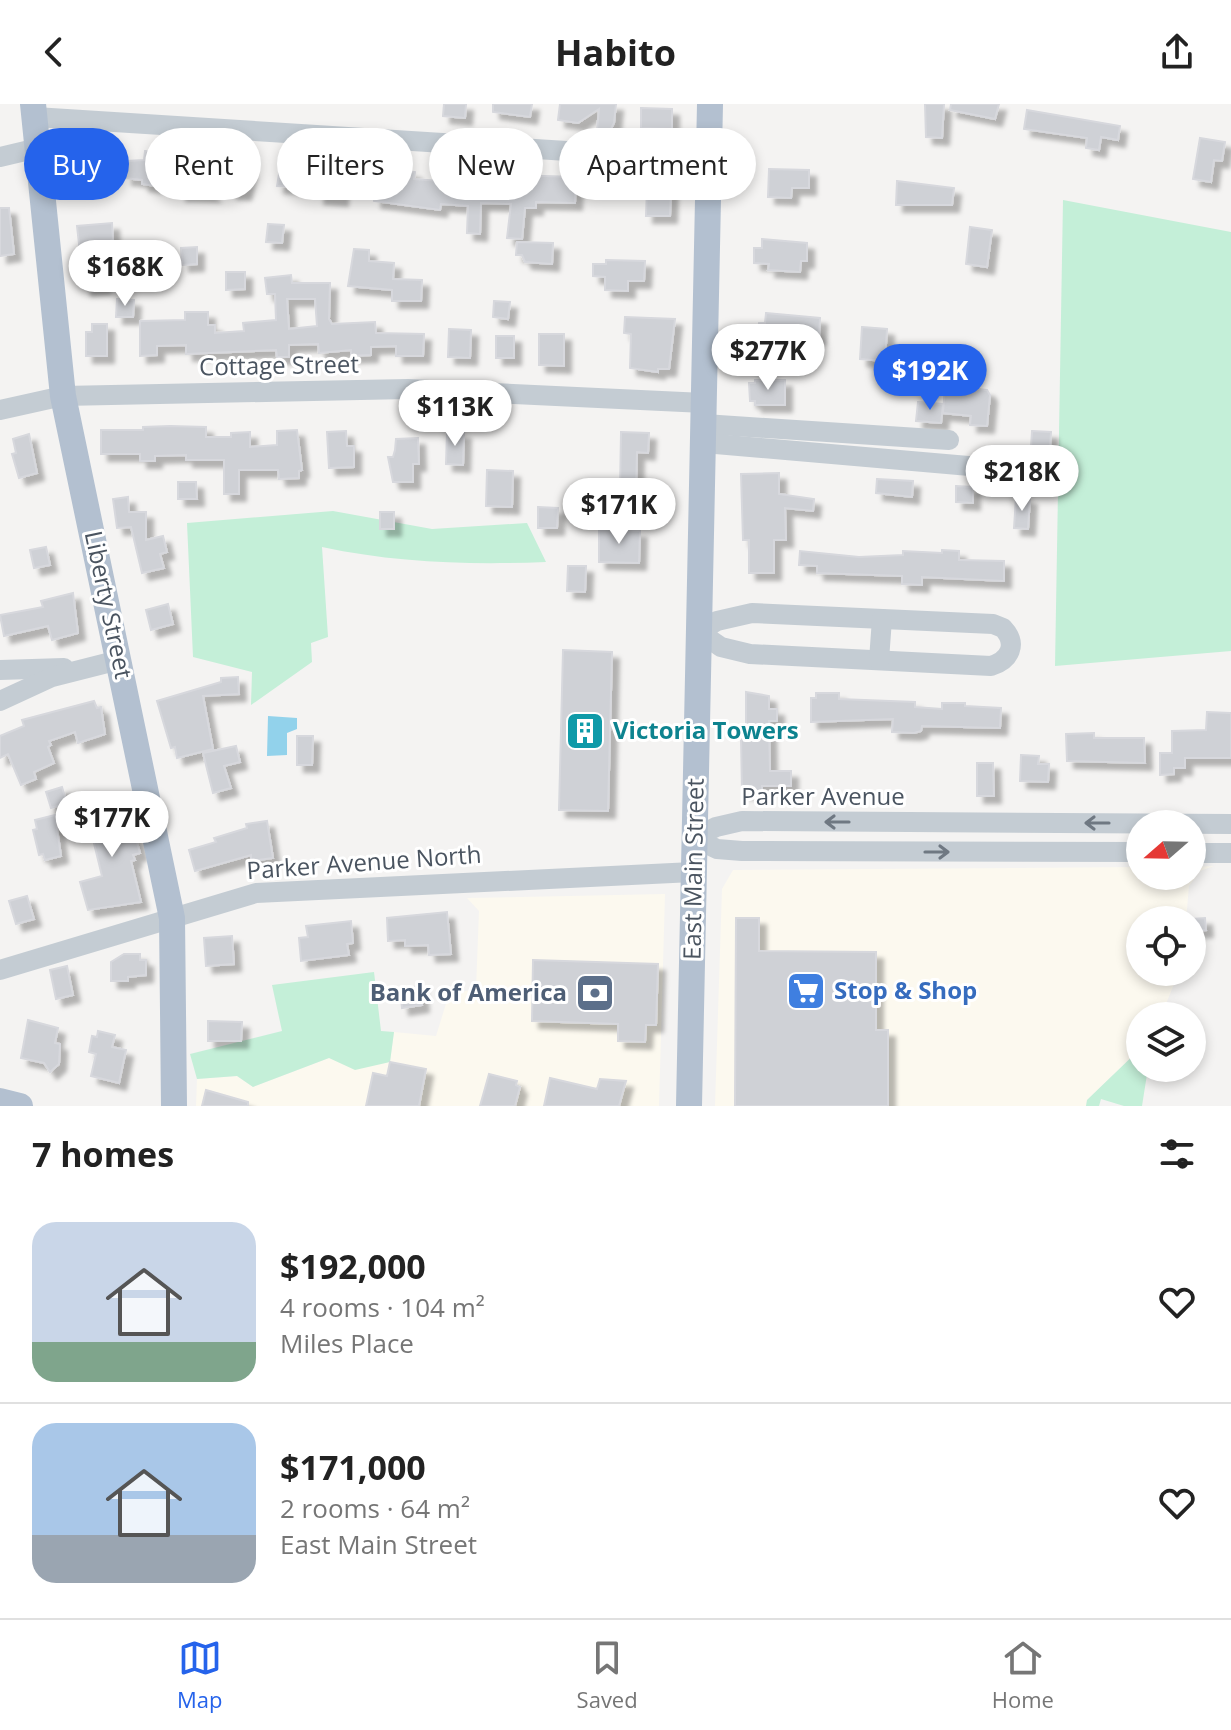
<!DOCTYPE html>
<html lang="en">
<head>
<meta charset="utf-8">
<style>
  body { margin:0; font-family:"Open Sans",sans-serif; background:#f2f2f2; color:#222; height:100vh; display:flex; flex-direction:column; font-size:30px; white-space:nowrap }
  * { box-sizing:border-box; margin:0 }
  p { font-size:26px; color:#767676 }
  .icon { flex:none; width:44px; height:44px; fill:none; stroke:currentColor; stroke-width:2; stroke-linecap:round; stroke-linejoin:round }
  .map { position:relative; height:1002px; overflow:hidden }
  .details { display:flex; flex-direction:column; background:#fff; flex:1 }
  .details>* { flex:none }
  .guide { position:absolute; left:24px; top:24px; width:800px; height:72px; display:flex; gap:16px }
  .needle { width:52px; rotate:250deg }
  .fabs { position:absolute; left:1126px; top:706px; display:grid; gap:16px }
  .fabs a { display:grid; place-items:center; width:80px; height:80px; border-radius:50%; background:#fff; box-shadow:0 4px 12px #0003; font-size:40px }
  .price { position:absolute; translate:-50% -68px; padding:0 18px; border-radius:28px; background:#fff; color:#222; font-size:26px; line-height:52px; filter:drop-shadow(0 2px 4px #0008) }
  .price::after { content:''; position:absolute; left:50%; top:48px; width:24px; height:18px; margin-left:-12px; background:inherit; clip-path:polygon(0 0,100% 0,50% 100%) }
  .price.selected { background:#2563eb; color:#fff }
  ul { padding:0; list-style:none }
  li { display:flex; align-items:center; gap:24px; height:200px; padding:0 32px }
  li+li { border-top:2px solid #e0e0e0 }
  li span { display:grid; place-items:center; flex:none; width:224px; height:160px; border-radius:24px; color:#555 }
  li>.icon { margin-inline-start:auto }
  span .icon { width:96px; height:96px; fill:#fffc; stroke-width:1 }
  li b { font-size:34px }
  h2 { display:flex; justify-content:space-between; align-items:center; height:96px; padding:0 32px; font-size:34px }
  .tag { padding:0 28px; border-radius:36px; background:#fff; box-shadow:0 4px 12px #0003; font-size:28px; line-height:72px }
  .tag.selected { background:#2563eb; color:#fff }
  header { display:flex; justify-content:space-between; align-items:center; height:104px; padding:0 32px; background:#fff; font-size:36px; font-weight:700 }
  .dock { display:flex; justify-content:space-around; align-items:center; height:112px; border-top:2px solid #e0e0e0; background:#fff; font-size:22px; color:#767676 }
  .dock a { display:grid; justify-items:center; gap:4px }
  .dock .selected { color:#2563eb }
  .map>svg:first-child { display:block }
  .commercial { fill:#fcf9ef }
  .green { fill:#c4efd8 }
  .water { fill:#92d2eb }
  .building { fill:#cfd1d6; stroke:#d7d8dd; stroke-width:2; fill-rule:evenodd; filter:url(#shadow) }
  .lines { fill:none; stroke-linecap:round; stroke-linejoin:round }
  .minor { stroke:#c4ccd3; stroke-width:20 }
  .major { stroke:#b3c0d0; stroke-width:26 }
  .oneway { stroke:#6f7882 }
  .labels { text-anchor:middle; stroke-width:6; stroke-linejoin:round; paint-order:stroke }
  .street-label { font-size:24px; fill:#4a5460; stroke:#fff }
  .culture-label { font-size:24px; font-weight:bold; fill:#0d838f; stroke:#fff; text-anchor:start }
  .shop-label { font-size:24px; font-weight:bold; fill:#366cbe; stroke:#fff; text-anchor:start }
  .service-label { font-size:24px; font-weight:bold; fill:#4e5e75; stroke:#fff; text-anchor:end }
</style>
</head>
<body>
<header><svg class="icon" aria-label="back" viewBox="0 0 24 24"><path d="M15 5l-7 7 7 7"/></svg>Habito<svg class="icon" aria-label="share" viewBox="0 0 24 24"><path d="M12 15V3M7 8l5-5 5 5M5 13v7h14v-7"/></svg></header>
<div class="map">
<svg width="1231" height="1002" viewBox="0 0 1231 1002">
  <defs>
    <filter id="shadow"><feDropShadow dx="7" dy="7" stdDeviation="2" flood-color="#0004"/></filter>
  </defs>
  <rect width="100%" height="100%" fill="#f4f3f2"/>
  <!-- commercial -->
  <g class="commercial">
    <polygon points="1214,762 1200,767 1189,782 1186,816 1140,816 1140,868 1179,868 1161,912 1140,912 1140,945 1087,996 1086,1002 715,1002 722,785 733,766 1140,763 1140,772 1192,772 1192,763"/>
    <polygon points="665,790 659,1002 196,1002 197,975 237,972 253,983 329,954 390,958 394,928 436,932 449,890 476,885 479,807 467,794"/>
  </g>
  <!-- green -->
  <g class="green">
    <polygon points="1063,96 1231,128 1231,547 1055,562"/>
    <path d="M333 407 432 425 527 419 546 458C471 461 396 459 322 443L328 533 311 539 312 558 251 601 252 568 193 553 187 419Z"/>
    <polygon points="374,868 381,927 394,928 390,958 355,966 329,954 253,983 237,972 197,975 190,950 282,927 272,881"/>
    <polygon points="1140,945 1140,964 1148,964 1142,1002 1124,1002 1101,995 1099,1002 1086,1002 1087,996"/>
  </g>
  <!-- water -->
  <polygon class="water" points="268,612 297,614 297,625 287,629 287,651 267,652"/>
  <!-- building -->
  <g class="building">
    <polygon points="444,0 466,0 465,14 443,12"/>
    <polygon points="493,0 532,0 530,13 493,8"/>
    <polygon points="560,0 616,0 614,19 610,27 597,26 599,5 578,19 558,16"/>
    <polygon points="925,0 944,0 942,34 926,33"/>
    <polygon points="951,0 999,0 995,15 950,6"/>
    <polygon points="641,4 672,5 672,25 641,24"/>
    <polygon points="1027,6 1120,22 1118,36 1101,33 1099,46 1086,44 1087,34 1024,25"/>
    <polygon points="1200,34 1225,38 1222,57 1214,56 1211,78 1193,75"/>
    <polygon points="96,41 99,63 71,66 69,48"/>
    <polygon points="145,47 164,49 163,55 201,57 201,80 213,91 179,90 179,82 156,79 155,82 142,80 142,76 125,74 126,57 144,56"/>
    <polygon points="232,56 247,57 246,66 250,66 244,89 230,88 230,79 226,79"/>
    <polygon points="281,58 294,59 294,66 319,69 320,61 337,62 335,81 342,81 341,95 317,93 318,84 277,82"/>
    <polygon points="379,63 415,68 414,75 440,77 440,69 576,73 575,99 536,98 536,104 525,104 522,135 507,134 511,100 481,99 480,130 467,129 468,102 441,100 440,106 374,97"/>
    <polygon points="769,65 809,66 809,84 792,84 791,94 768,93"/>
    <polygon points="897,77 954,84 952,101 896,101"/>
    <polygon points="647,84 671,85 670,112 646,112"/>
    <polygon points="0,104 9,104 14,150 0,152"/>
    <polygon points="112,119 113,136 98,141 104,183 84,185 77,122"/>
    <polygon points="268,120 284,121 282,139 266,138"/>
    <polygon points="970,123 992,126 987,163 966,160"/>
    <polygon points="762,135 807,139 807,157 801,157 800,168 768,166 769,160 754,159 754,144 762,144"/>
    <polygon points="517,138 553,139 552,160 525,158 522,151 516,151"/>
    <polygon points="197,143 197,160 182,161 181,144"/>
    <polygon points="354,145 369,146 369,157 394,159 393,175 422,176 421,197 392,197 392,186 348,182"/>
    <polygon points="606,156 645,157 644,177 628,177 628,187 605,186 605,173 593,172 593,160 606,160"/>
    <polygon points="226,168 245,168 245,185 226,186"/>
    <path d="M291 171 292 179H330L329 215 332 220 375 218 376 229 424 230 423 252H396V242L371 243V251L351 252V246L319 249 318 240 289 241V253H277L276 246 186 250V241L157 242V251L140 252V217L185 216V208H208V221H215V229L244 227 243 219 276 216 275 190H267L265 174ZM287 195H315L317 222 289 225Z"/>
    <polygon points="117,195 134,196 133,213 116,213"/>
    <polygon points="494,197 510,198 508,215 493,213"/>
    <polygon points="766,209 820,214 819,234 791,232 790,252 757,249 759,219 765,219"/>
    <polygon points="625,213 675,215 669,265 658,265 658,268 630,264 631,230 624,229"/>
    <polygon points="92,220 107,220 107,252 86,252 86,228 92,228"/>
    <polygon points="862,223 887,225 885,257 860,255"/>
    <polygon points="449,225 471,226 470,254 448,253"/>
    <polygon points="539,230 564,230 564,262 539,261"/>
    <rect x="496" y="232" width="18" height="22"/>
    <polygon points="755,276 785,276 785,301 755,301 755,297 750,297 749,279 755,279"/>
    <polygon points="945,282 987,286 990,291 987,322 970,321 971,312 943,309"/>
    <polygon points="918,298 943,300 941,319 916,317"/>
    <polygon points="170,322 206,323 206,333 231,333 231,329 250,328 250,343 277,341 277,327 297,326 302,366 299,367 299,374 279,375 278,366 239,366 239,390 224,390 224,356 186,356 186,351 155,352 155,357 140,357 140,350 101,350 101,326 143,326 143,323"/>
    <polygon points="346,327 347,342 354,342 354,363 329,364 327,328"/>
    <polygon points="1032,327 1051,328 1050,344 1031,343"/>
    <polygon points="447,328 464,328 463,361 446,360"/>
    <polygon points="621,328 649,329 648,349 637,348 636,388 620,388"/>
    <polygon points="29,330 37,369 19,374 12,350 16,349 13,335"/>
    <polygon points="418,334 419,360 413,360 413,378 393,378 388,353 393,353 395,346 396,335"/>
    <polygon points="487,366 513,367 512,403 486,402"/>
    <polygon points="779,369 779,390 814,395 813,407 785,404 786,436 774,436 774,469 749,469 749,436 743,436 741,370"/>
    <polygon points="877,375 913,377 912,393 876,389"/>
    <polygon points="178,378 196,378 197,395 178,395"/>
    <polygon points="956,382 973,383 973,399 956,398"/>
    <polygon points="128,393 129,408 146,408 146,436 163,432 167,448 160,450 164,464 142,469 131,423 117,424 113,395"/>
    <polygon points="1016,393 1030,394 1028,425 1014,424"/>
    <polygon points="538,403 558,404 557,424 538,424"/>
    <rect x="380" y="408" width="14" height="17"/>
    <polygon points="599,425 640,427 639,459 599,458"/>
    <polygon points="46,443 50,461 34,464 30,446"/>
    <polygon points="942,446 959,447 959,456 1004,457 1004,477 922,473 922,481 902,480 902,472 817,469 817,462 799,461 800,447 859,453 903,451 903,447 942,449"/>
    <polygon points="568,462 586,462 585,488 567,487"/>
    <polygon points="73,489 78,529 52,536 48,522 4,532 0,511 43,503 41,497"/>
    <polygon points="168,500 173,520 151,526 146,506"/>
    <polygon points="563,546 612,548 608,707 559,706"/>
    <polygon points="238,573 239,590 203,592 213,645 177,654 175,643 171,644 157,597 221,578 221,574"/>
    <polygon points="746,588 769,592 769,605 777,605 777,617 769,617 770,667 791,667 791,682 762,682 762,688 742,688 741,634 746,634"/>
    <polygon points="816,589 839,589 839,595 915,598 915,603 942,605 942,599 965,599 965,602 1001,604 1000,624 922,622 921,627 914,629 892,628 893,615 811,618 811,594 816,594"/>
    <polygon points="94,597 97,604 101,603 105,630 78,639 75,628 49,637 51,641 48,643 54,659 34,668 36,675 21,681 8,650 0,654 0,632 24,622 22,616"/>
    <polygon points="1207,608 1231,609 1231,654 1185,654 1185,664 1174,664 1174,670 1160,671 1160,649 1172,649 1172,627 1206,626"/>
    <polygon points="1094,629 1094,634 1144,634 1145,659 1067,657 1066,630"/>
    <polygon points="297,632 313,632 312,661 297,661"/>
    <polygon points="236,642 240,658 224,662 231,684 213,689 203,649"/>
    <polygon points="1021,651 1039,652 1038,660 1049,660 1048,678 1020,677"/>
    <polygon points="977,659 993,659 994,692 977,692"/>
    <polygon points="62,683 67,699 51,704 46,688"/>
    <polygon points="111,694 114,705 123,703 132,736 136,735 140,749 133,751 135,756 131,757 141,798 88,806 80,778 102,772 86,707 99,704 97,698"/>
    <polygon points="55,711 61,752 45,756 43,750 39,751 33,726 37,725 35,716"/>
    <polygon points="267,717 273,754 251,757 251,751 195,767 189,746 216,738 214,734 247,724 246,720"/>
    <polygon points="27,792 34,815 16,820 9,797"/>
    <polygon points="447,808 451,850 429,851 428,841 405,842 405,836 388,837 387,814"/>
    <polygon points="736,814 759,814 759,847 876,848 876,926 888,926 888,1002 735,1002"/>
    <polygon points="1205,814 1206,826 1192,827 1192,815"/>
    <polygon points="351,817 353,839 347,840 349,851 301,857 299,834 308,833 306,822"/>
    <polygon points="232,832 234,860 206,862 204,834"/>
    <polygon points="124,850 140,850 140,856 146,856 146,871 128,873 128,877 111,877 111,858"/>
    <polygon points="533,856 658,860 656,921 646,921 645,938 618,937 618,920 532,917"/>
    <polygon points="67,862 73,891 56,895 50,866"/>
    <polygon points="420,882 422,901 402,904 400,885"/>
    <polygon points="28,916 58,924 55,939 60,940 59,960 50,968 44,959 21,954"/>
    <polygon points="208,917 242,918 241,937 208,937"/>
    <polygon points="98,927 115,931 112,943 126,946 119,979 91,972 96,950 89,948 92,932 97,933"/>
    <polygon points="390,958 426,965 419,1002 366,1002 373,969 387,972"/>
    <polygon points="489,970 517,977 516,981 520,983 515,1002 480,1002"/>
    <polygon points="550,974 597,985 600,975 626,977 619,1002 544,1002"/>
    <polygon points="206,986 248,998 248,1002 202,1002"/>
  </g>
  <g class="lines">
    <!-- minor -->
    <g class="minor">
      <polyline points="35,13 709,56"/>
      <polyline points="0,53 38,44"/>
      <polyline points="0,306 63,292 408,285 704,299"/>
      <polyline points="704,320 949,336"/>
      <polyline points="704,339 1050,369"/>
      <path d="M752 509 993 520 1003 524C1018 540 1010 556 991 562L750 550 721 543 699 528 717 517Z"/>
      <polyline points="879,556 882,515"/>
      <polyline points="0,566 64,564"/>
      <polyline points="0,597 52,573 119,556"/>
      <polyline points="1140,748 742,747 717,745 694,734 716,723 742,717 1231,720"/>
      <polyline points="1192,749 1231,749"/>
      <polyline points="0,866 256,789 693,768"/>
    </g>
    <!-- major -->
    <g class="major">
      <polyline points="33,0 63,292 172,814 174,1002"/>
      <polyline points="0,997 20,1002"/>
      <polyline points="689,1002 710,0"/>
    </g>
  </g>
  <!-- one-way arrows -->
  <defs><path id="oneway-shaft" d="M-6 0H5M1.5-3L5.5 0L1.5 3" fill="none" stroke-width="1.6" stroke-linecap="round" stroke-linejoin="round" transform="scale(2)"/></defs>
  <g class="oneway">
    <use href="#oneway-shaft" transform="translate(837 718) rotate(-180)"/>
    <use href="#oneway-shaft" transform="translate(1097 719) rotate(-180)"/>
    <use href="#oneway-shaft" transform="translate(937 748)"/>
  </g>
  <!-- icons -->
  <defs>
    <symbol id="building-square" viewBox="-11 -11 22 22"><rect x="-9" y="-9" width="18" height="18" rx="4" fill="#0f9aa8" stroke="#fff"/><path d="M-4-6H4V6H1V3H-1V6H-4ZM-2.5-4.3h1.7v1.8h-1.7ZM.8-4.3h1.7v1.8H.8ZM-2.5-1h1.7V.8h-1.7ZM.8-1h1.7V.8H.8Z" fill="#fff"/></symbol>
    <symbol id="supermarket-square" viewBox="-11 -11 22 22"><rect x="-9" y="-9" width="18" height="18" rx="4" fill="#3f7fe0" stroke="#fff"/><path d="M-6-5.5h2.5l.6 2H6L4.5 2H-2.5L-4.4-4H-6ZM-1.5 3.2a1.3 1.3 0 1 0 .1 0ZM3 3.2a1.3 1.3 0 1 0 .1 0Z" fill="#fff"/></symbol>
    <symbol id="bank-square" viewBox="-11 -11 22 22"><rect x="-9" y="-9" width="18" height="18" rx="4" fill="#5c6f8a" stroke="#fff"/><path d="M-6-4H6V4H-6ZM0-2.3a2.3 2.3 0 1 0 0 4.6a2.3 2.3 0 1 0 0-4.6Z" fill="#fff"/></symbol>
  </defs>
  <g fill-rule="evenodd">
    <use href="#building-square" x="563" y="605" width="44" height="44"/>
    <use href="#supermarket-square" x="784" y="865" width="44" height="44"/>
    <use href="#bank-square" x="573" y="867" width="44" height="44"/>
  </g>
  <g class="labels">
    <!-- street labels -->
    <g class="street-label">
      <text transform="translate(279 262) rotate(-1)" y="8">Cottage Street</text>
      <text transform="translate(108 501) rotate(78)" y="8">Liberty Street</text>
      <text x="823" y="701">Parker Avenue</text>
      <text transform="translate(364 759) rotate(-4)" y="8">Parker Avenue North</text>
      <text transform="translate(694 765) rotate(-89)" y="8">East Main Street</text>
    </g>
    <!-- culture labels -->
    <g class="culture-label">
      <text x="613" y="635">Victoria Towers</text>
    </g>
    <!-- shop labels -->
    <g class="shop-label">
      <text x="834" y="895">Stop &amp; Shop</text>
    </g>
    <!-- service labels -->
    <g class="service-label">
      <text x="567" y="897">Bank of America</text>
    </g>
  </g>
</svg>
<div class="fabs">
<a><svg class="needle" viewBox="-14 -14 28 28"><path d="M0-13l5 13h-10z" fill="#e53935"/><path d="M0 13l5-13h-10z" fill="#767676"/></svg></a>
<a><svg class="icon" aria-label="locate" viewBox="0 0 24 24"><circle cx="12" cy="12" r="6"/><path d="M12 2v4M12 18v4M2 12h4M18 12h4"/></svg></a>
<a><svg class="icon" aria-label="layers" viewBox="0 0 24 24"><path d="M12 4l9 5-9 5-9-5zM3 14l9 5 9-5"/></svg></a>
</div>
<b class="price" style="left:125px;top:204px">$168K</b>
<b class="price" style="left:768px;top:288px">$277K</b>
<b class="price selected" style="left:930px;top:308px">$192K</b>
<b class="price" style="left:455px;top:344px">$113K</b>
<b class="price" style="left:1022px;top:409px">$218K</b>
<b class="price" style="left:619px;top:442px">$171K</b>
<b class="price" style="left:112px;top:755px">$177K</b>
<div class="guide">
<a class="tag selected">Buy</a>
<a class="tag">Rent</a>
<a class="tag">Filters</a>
<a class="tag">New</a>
<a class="tag">Apartment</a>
</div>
</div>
<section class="details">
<h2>7 homes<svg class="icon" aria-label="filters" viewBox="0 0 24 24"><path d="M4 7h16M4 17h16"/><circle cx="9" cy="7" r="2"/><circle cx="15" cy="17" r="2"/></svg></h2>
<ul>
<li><span style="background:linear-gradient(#c9d6e8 75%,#7fa58c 0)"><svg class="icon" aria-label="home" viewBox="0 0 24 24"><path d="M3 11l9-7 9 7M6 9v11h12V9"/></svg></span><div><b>$192,000</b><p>4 rooms · 104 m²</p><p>Miles Place</p></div><svg class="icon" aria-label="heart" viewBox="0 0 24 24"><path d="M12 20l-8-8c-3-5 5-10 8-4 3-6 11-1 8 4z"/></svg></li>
<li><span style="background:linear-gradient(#a9c7e8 70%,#9aa5b1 0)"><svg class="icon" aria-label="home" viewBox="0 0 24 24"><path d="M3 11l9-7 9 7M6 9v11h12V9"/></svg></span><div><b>$171,000</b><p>2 rooms · 64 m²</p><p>East Main Street</p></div><svg class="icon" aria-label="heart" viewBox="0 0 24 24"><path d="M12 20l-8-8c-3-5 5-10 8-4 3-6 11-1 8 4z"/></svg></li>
</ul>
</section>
<nav class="dock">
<a class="selected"><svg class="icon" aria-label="map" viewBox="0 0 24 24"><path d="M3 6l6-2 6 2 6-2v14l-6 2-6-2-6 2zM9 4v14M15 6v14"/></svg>Map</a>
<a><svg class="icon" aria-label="saved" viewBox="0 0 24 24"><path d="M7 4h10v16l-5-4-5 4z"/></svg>Saved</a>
<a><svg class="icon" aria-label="home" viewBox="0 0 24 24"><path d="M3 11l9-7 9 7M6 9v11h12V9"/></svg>Home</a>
</nav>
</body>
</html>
